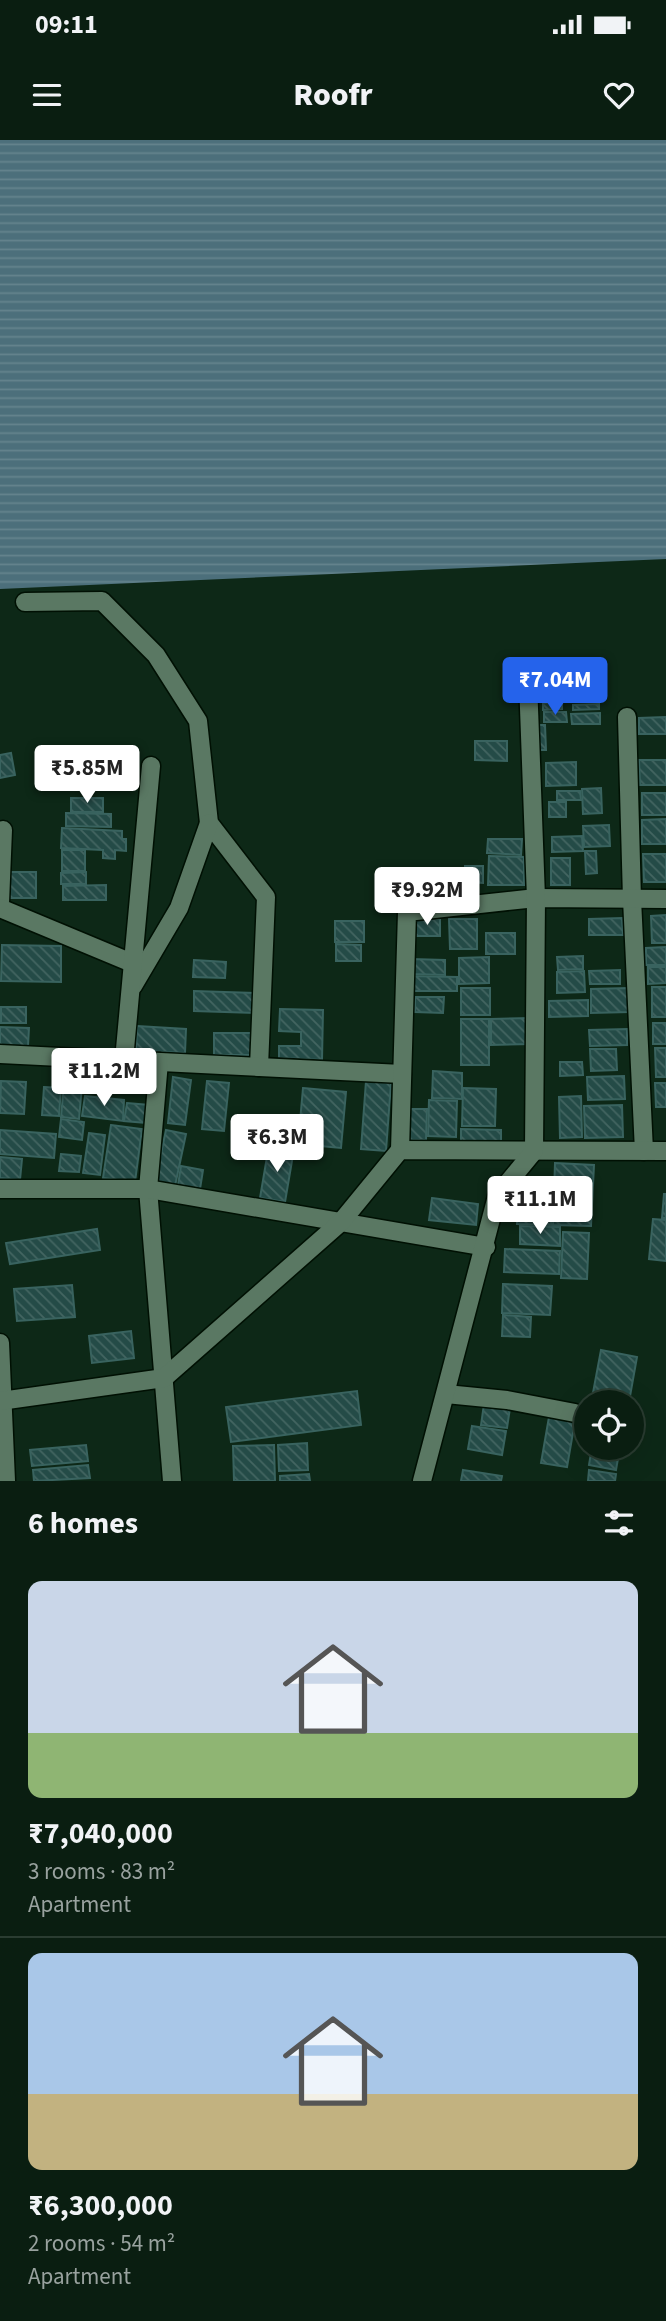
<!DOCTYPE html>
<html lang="en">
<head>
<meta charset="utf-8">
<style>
  body { margin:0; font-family:"Source Sans 3",sans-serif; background:#182b1f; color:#f1f3f6; height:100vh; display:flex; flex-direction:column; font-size:26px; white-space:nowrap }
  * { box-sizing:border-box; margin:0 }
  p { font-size:23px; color:#99a29f }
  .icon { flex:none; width:38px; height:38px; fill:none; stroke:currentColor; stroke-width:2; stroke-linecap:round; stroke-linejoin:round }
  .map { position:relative; height:1341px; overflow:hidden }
  .side { display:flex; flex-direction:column; background:#0a1e11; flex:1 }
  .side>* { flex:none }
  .fabs { position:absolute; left:574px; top:1250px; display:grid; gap:14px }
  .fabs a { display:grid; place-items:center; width:70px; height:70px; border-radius:50%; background:#0a1e11; box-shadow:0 7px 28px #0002,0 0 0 2px #2a3c31; font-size:35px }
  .price { position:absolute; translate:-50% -60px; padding:0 16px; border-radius:7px; background:#fff; color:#222; font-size:23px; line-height:46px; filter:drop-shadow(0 2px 4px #0008) }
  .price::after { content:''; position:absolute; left:50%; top:42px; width:21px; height:16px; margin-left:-10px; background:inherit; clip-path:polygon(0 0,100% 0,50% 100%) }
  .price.selected { background:#2563eb; color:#fff }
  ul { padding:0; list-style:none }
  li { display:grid; align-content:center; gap:14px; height:371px; padding:0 28px }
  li+li { border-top:2px solid #2a3c31 }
  li span { display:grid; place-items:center; height:217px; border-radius:14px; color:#555 }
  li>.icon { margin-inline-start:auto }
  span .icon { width:126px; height:126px; fill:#fffc; stroke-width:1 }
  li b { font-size:30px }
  h2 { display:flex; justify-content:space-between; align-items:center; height:84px; padding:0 28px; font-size:30px }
  .status { display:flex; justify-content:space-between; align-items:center; height:49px; padding:0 35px; background:#0a1e11; direction:ltr }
  .status svg { height:19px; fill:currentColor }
  header { display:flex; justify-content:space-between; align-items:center; height:91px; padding:0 28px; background:#0a1e11; font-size:32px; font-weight:800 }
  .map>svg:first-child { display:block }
  .water { fill:url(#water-rules) }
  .building { fill:url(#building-back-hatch); stroke:#39635f; stroke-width:2 }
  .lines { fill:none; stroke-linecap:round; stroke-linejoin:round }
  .minor-casing { stroke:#001003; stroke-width:21 }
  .minor { stroke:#5a7863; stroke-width:18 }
</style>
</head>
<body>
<div class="status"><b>09:11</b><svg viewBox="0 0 49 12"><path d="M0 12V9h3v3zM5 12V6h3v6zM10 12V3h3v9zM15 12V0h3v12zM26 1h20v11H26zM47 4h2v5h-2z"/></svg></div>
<header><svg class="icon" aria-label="menu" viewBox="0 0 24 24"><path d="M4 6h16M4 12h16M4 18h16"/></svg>Roofr<svg class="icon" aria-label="heart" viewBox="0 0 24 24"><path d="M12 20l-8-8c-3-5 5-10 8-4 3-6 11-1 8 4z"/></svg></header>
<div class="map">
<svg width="666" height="1341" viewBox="0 0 666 1341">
  <defs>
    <pattern id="water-rules" width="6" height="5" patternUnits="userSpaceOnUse" patternTransform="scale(1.75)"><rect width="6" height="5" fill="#4c6f7b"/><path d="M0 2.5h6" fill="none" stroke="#65848d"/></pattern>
    <pattern id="building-back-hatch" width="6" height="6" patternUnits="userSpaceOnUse" patternTransform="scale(1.75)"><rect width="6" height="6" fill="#244b47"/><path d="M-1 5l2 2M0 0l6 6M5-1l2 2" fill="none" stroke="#436561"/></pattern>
  </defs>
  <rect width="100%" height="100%" fill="#0d2817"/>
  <!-- water -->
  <polygon class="water" points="0,0 666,0 666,419 0,449"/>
  <!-- building -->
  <g class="building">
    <polygon points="564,544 564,559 543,560 543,545"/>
    <rect x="570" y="547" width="20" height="13"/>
    <polygon points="562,562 562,569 543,570 543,563"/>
    <polygon points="599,564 599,569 573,570 573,565"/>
    <polygon points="544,572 566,572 567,582 544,582"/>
    <polygon points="600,573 600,584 572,584 571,574"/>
    <polygon points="666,577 666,594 639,594 639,578"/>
    <polygon points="534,585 545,585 546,610 534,610"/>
    <polygon points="475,601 507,601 507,621 475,620"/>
    <polygon points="11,613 15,635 0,638 0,615"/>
    <polygon points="639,620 666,620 666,645 640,645"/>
    <polygon points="576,622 576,645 546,646 546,623"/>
    <polygon points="601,648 602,673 583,674 582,649"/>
    <polygon points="557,651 580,651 581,660 557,660"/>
    <rect x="642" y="653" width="24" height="22"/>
    <rect x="71" y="658" width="32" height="14"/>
    <rect x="549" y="662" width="17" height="15"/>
    <polygon points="66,673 111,674 111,687 66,686"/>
    <polygon points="666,679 666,704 642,704 642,680"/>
    <polygon points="609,685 610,706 584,707 583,686"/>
    <polygon points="62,688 122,691 122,699 126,699 126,711 115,710 115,719 103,718 103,710 61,708"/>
    <polygon points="582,696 583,711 552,712 552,697"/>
    <polygon points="488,699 522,699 521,715 487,713"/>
    <rect x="62" y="710" width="23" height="21"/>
    <polygon points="585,711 596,711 597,733 586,734"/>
    <polygon points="643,714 666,714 666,742 644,742"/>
    <polygon points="489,716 524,717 524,745 488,745"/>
    <rect x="551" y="718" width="19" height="27"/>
    <polygon points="465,726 483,726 483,743 465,742"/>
    <rect x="6" y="732" width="30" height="26"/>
    <polygon points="86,732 86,744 61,744 61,733"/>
    <polygon points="106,745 106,760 63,760 63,746"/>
    <polygon points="666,775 666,803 652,803 651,776"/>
    <polygon points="414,778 440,779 440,796 414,796"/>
    <polygon points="622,778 623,795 589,795 589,779"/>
    <polygon points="449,779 477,779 477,809 450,809"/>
    <rect x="335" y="781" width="29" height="21"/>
    <rect x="486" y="793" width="29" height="21"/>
    <polygon points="336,804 361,805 361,821 336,821"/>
    <polygon points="2,805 61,806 61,842 1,841"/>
    <polygon points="666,807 666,825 646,825 646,808"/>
    <polygon points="583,816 583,829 558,830 557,817"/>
    <polygon points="489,817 489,843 459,844 459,818"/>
    <polygon points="411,819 445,820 445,835 411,834"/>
    <polygon points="194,820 226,822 225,838 193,837"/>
    <polygon points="648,827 666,827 666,843 648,844"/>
    <polygon points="620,830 620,844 590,844 589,831"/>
    <polygon points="584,831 585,852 557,853 557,832"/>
    <polygon points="408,836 457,837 457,851 408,851"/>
    <rect x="652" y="847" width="14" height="30"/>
    <rect x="461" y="848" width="29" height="27"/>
    <polygon points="628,848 629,872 591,873 591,849"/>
    <polygon points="194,851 257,853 256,873 194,871"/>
    <polygon points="415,857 444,857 443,873 415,872"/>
    <polygon points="588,860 588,876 549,877 549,861"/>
    <rect x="1" y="867" width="25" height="16"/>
    <polygon points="280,869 323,870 322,920 279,918 279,906 301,906 301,892 279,891"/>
    <polygon points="531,878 531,904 491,905 491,879"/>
    <rect x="461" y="879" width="28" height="46"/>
    <rect x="653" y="883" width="13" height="21"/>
    <polygon points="137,886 186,889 185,913 136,911"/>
    <polygon points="0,887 29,888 28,906 0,906"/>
    <polygon points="627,889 627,905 590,906 589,890"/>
    <rect x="214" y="893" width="38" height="22"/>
    <polygon points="655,908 666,908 666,937 656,937"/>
    <polygon points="590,909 616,909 617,930 591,931"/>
    <polygon points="560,922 582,922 583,935 560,936"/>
    <polygon points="433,931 462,933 462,959 432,958"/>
    <polygon points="624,936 625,959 588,960 587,937"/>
    <polygon points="173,937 191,940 185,985 168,983"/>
    <polygon points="1,941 26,942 24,974 0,973"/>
    <polygon points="207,941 229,943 224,991 202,989"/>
    <polygon points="366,941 391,943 386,1011 361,1009"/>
    <polygon points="655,943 666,943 666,967 656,967"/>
    <polygon points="64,944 82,946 79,979 61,977"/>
    <polygon points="44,947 61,948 59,976 42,975"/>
    <polygon points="303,948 346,952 341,1008 298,1004"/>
    <polygon points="463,948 496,949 495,986 462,986"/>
    <polygon points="85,956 124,960 123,981 82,976"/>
    <polygon points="581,956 582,997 560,998 559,957"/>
    <polygon points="429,960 457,961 456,997 428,996"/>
    <polygon points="127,963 149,965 146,983 124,981"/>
    <polygon points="622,965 623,997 585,998 584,966"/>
    <polygon points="407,969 427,969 426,1000 406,1000"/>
    <polygon points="61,979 84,982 82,1000 59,997"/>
    <polygon points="111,985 142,989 135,1042 103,1038"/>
    <polygon points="461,989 501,990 501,1004 461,1004"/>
    <polygon points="0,990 56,994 54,1018 0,1014"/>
    <polygon points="166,990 186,994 175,1046 155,1042"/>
    <polygon points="89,993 105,995 100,1035 83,1033"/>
    <polygon points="269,1005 294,1009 285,1062 260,1058"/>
    <polygon points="61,1014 81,1016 79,1032 59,1031"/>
    <polygon points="0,1017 22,1019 20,1040 0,1038"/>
    <polygon points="555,1023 594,1025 591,1086 553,1085"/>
    <polygon points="181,1026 203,1030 200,1049 178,1045"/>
    <polygon points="518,1048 552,1049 551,1085 517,1084"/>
    <polygon points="664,1054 666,1054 666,1078 662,1078"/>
    <polygon points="432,1058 478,1064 476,1085 429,1080"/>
    <polygon points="653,1079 666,1080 666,1121 649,1119"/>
    <polygon points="520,1086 560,1087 560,1106 520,1104"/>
    <polygon points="97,1089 100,1110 10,1124 6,1103"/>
    <polygon points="563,1092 589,1093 587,1139 561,1138"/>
    <polygon points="505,1109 560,1111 559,1134 504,1132"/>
    <polygon points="503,1144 552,1146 550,1175 502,1173"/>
    <polygon points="72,1145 75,1177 17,1181 14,1149"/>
    <polygon points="503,1175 531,1177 530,1197 502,1196"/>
    <polygon points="131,1191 134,1218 92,1223 89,1196"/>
    <polygon points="601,1210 637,1217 629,1262 592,1258"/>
    <polygon points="357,1251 361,1285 231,1302 226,1267"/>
    <polygon points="484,1264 510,1268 507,1288 481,1285"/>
    <polygon points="549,1277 575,1281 567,1327 541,1323"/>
    <polygon points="472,1286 506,1291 502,1315 468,1309"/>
    <polygon points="307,1303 308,1330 279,1331 278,1305"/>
    <polygon points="86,1305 88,1321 32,1326 30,1310"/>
    <polygon points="274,1305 275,1341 234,1341 233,1306"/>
    <polygon points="592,1307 620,1307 616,1330 589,1325"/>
    <polygon points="88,1325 90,1338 34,1341 33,1330"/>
    <polygon points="463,1330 502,1336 501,1341 461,1341"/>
    <polygon points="589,1330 616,1334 615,1341 588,1341"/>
    <polygon points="309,1334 310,1341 280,1341 280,1336"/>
  </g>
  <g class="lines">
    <defs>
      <g id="minor">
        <polyline points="25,462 102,461 156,515 198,581 209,683 266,757 259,927"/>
        <polyline points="627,577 632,759 644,1011"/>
        <polyline points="0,763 3,690"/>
        <polyline points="0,768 132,823"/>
        <polyline points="133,846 179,768 209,683"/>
        <polyline points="0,914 402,934"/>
        <polyline points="124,920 151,626"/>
        <polyline points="159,922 148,1049 172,1341"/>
        <polyline points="400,1010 407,772 536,758 666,759"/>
        <polyline points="0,1049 148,1049 486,1107"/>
        <polyline points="0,1203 6,1341"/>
        <polyline points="446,1254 507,1260 575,1273"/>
        <polyline points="0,1261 164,1238 341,1082 400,1010 666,1011"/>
        <polyline points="422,1341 497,1056 534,1011 536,758 528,541"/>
      </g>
    </defs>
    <!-- minor casing -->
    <use href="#minor" class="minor-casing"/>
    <!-- minor -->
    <use href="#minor" class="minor"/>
  </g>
</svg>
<div class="fabs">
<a><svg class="icon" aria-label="locate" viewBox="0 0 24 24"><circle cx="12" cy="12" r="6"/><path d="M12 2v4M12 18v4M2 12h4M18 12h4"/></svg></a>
</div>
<b class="price selected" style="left:555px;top:577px">₹7.04M</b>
<b class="price" style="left:87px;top:665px">₹5.85M</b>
<b class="price" style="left:427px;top:787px">₹9.92M</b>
<b class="price" style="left:104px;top:968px">₹11.2M</b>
<b class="price" style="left:277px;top:1034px">₹6.3M</b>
<b class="price" style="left:540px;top:1096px">₹11.1M</b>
</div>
<section class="side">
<h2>6 homes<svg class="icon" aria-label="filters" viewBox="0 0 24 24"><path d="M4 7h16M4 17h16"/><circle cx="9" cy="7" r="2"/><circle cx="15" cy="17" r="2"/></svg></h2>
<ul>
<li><span style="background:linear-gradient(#c9d6e8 70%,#8fb573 0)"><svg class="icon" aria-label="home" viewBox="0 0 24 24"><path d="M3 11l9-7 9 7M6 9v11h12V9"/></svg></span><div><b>₹7,040,000</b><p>3 rooms · 83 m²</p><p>Apartment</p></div></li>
<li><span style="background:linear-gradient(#a9c7e8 65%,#c2b280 0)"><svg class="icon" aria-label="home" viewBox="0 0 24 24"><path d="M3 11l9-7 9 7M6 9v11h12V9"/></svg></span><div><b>₹6,300,000</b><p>2 rooms · 54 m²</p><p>Apartment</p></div></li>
</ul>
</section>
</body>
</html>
